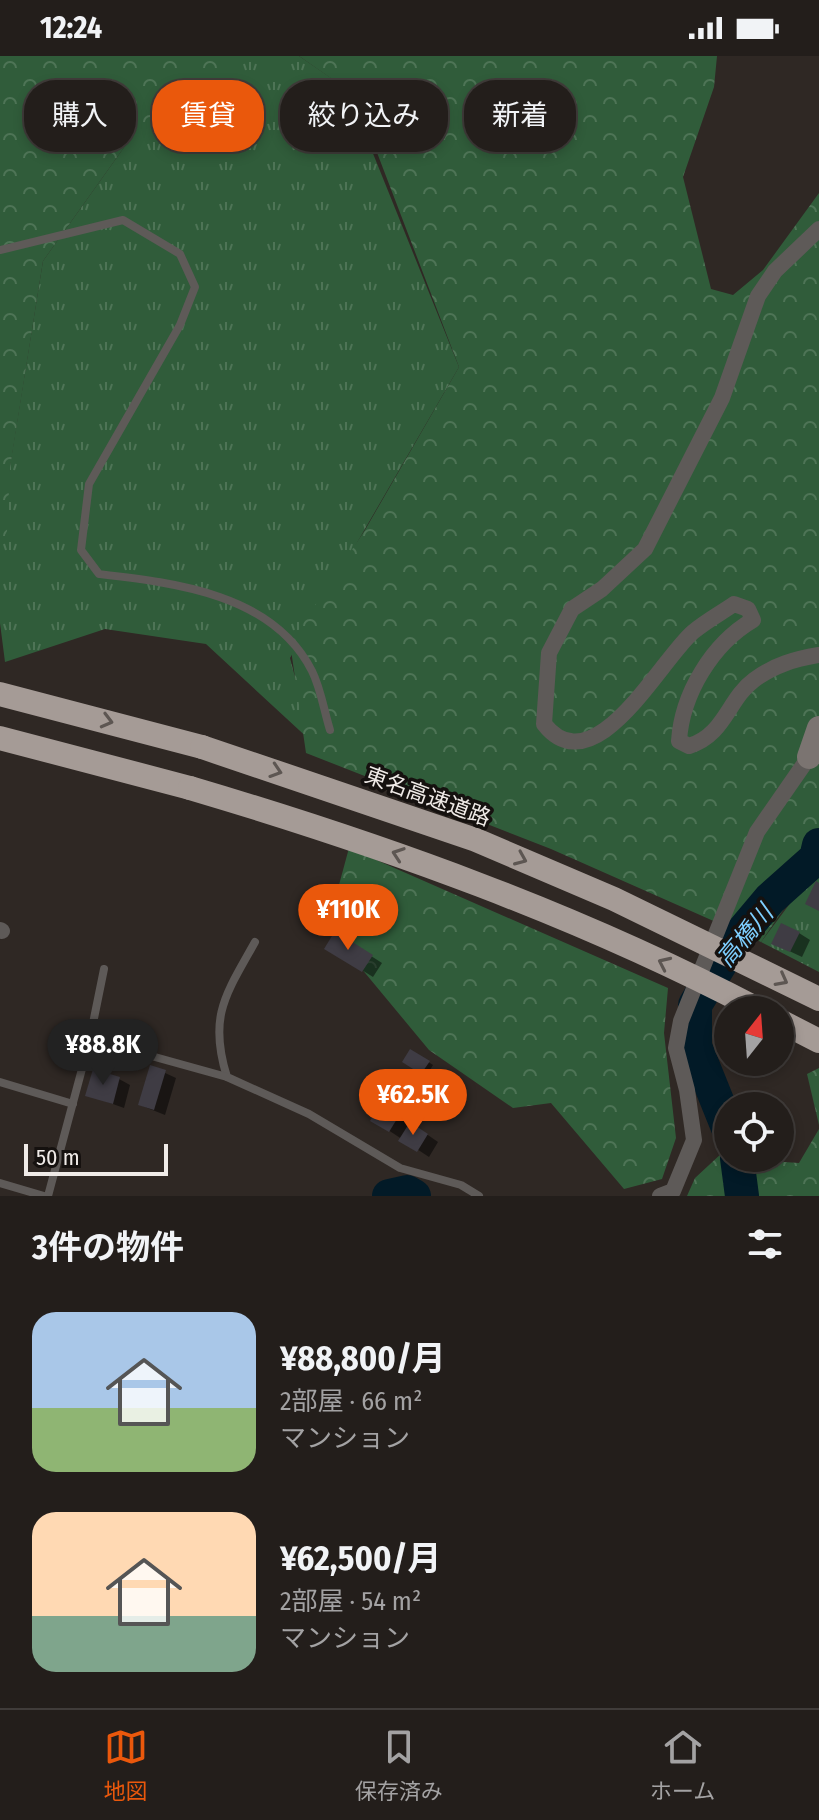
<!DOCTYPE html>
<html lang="ja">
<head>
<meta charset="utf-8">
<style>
  body { margin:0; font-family:"Fira Sans Condensed","Noto Sans JP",sans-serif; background:#2f2b28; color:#f1f3f6; height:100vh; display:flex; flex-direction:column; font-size:30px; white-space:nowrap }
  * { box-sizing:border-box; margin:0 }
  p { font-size:26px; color:#a3a2a3 }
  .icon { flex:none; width:44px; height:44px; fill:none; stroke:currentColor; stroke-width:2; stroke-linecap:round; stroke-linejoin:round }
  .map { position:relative; height:1140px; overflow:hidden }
  .side { display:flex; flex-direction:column; background:#231e1b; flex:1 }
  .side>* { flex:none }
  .banner { position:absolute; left:24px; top:24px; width:772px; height:72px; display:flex; gap:16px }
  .needle { width:52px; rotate:17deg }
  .tools { position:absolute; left:714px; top:940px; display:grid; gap:16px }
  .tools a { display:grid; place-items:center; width:80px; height:80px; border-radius:50%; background:#231e1b; box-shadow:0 4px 12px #0003,0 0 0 2px #403c3a; font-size:40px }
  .scale { position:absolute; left:24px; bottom:20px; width:144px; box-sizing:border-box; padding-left:8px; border:4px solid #f0ebe8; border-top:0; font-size:22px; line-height:28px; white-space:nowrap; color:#f0ebe8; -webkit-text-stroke:6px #15110f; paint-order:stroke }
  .price { position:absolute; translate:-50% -68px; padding:0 18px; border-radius:28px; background:#ea580c; color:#fff; font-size:26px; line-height:52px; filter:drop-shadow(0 2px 4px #0008) }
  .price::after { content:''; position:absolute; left:50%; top:48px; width:24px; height:18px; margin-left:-12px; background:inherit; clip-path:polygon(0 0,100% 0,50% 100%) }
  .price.selected { background:#222; color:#fff }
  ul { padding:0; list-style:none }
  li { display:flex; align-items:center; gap:24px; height:200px; padding:0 32px }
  li span { display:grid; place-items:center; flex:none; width:224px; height:160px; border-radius:24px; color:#555 }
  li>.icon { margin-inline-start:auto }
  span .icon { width:96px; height:96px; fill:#fffc; stroke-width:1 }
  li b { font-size:34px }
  h2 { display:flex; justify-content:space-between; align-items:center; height:96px; padding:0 32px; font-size:34px }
  .tag { padding:0 28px; border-radius:32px; background:#231e1b; box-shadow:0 4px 12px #0003,0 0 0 2px #403c3a; font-size:28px; line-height:72px }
  .tag.selected { background:#ea580c; color:#fff }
  .status { display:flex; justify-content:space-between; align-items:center; height:56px; padding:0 40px; background:#231e1b; direction:ltr }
  .status svg { height:22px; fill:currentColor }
  .tabs { display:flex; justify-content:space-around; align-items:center; height:112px; border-top:2px solid #403c3a; background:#231e1b; font-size:22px; color:#a3a2a3 }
  .tabs a { display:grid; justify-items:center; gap:4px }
  .tabs .selected { color:#ea580c }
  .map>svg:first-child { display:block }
  .grass { fill:url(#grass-tufts) }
  .forest { fill:url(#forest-crowns) }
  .shadow { fill:#0007 }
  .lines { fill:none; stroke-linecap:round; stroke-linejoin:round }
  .river { stroke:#021a27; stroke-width:34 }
  .building { fill:#3f3c44 }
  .lane { stroke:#5e5a58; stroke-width:8 }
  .street { stroke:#5e5a58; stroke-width:16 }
  .secondary { stroke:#7b7471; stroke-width:24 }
  .highway { stroke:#a59b96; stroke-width:24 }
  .highway-bridge { stroke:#a59b96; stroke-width:24 }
  .oneway { stroke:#5d5652 }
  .labels { text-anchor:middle; stroke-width:7; stroke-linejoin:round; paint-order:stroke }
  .street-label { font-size:22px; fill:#f0ebe8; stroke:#15110f }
  .water-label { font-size:24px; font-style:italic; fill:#7ecfff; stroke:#15110f }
</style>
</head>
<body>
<div class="status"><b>12:24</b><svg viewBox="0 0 49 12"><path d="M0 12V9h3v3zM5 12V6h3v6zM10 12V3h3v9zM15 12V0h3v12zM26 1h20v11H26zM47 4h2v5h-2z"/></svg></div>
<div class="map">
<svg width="819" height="1140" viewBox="0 0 819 1140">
  <defs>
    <pattern id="grass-tufts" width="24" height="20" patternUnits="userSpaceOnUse" patternTransform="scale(2)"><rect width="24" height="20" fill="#305c3a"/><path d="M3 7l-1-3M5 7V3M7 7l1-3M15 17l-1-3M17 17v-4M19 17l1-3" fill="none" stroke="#4e7456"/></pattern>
    <pattern id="forest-crowns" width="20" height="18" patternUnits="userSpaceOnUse" patternTransform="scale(2)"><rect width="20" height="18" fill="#305c3a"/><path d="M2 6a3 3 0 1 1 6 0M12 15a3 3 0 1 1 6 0" fill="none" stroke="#4e7456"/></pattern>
  </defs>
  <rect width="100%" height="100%" fill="#2f2824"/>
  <!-- grass -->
  <g class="grass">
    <polygon points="205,0 299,0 347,33 459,311 290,602 312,686 206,588 105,573 5,606 0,567 0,472 43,205 135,76"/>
    <polygon points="819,809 819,916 761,886"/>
  </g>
  <!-- forest -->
  <g class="forest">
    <polygon points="0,0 281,0 231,1 135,76 43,205 10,412 7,475 0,494"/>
    <polygon points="299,0 717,0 714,31 683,121 711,233 733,239 763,214 819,137 819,802 761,886 551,793 306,697 290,587 365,474 459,311 355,39"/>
    <polygon points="349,792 668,932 664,977 676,1082 662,1123 624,1133 551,1047 513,1052 429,994 356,906 333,851"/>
    <polygon points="819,1012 819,1069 807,1018"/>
    <polygon points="819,1073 819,1140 687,1140 695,1122 722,1097 728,1098 728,1102 799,1107"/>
  </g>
  <!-- shadow -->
  <g class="shadow">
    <polygon points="799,877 810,884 802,901 785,893"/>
    <polygon points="346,884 382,907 373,921 327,892"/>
    <polygon points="411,995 433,1009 427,1019 404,1005"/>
    <polygon points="152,1011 176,1022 165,1059 140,1049"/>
    <polygon points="394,1016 416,1030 410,1040 387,1026"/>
    <polygon points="119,1023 130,1029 124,1052 88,1039"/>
    <polygon points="370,1030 384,1037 376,1053 362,1045"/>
    <polygon points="426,1035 440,1043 432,1059 417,1051"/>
    <polygon points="393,1055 438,1086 429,1101 373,1064"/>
  </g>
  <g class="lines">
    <!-- river -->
    <g class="river">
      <polyline points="728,1072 695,990 695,949 733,887 770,843 816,802 819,789"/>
      <polyline points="737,1102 742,1140"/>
      <polyline points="389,1140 407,1136 414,1140"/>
    </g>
  </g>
  <!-- building -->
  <g class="building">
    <polygon points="816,825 819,827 819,855 805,848"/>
    <polygon points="781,867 800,876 790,896 771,888"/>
    <polygon points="335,875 373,899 362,916 324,893"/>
    <polygon points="410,993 430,1005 421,1018 402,1006"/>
    <polygon points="150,1009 166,1014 154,1054 138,1049"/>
    <polygon points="93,1013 120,1021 113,1048 85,1040"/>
    <polygon points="393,1013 413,1026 404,1039 385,1026"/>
    <polygon points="369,1027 381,1033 370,1052 359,1046"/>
    <polygon points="425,1033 436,1039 426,1058 415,1052"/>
    <polygon points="382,1046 400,1058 389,1076 370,1065"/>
    <polygon points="410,1066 428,1078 417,1096 398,1085"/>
  </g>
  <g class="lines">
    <!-- lane -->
    <g class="lane">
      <path d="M0 194 123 164 180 198 195 231 180 269 89 428 81 494 99 518C176 527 273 538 312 615 321 633 324 655 330 674"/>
      <path d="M255 886C226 938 208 960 227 1021L309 1058 400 1112 461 1129 479 1140"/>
      <polyline points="89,987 104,913"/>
      <polyline points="0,1026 73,1048"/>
      <polyline points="0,1127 44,1140"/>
      <polyline points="48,1140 90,983 227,1021"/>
    </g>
    <!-- street -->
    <g class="street">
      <path d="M819 173 775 215 758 240 722 342 645 493 602 533 572 553 549 597 544 668C594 732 661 603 693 576 706 565 721 557 734 548L748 553 753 564C712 588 682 638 679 685L689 690C725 679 728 643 754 624 774 609 795 603 819 599"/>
      <polyline points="0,874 2,875"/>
      <polyline points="660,1140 673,1135 694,1084 687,1034 676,992 681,965 757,776 809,701"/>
    </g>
    <!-- secondary -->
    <polyline class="secondary" points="809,701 819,672"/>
    <!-- highway -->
    <g class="highway">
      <polyline points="0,638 202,691"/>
      <polyline points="0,682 190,732"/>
      <polyline points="780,965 819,985"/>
    </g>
    <!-- highway-bridge -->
    <g class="highway-bridge">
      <polyline points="202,691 476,784 614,843 819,943"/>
      <path d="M190 732C386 790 578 859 759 954"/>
    </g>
  </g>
  <!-- one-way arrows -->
  <defs><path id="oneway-chevron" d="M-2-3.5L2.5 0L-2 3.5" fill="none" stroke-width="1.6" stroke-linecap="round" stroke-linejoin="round" transform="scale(2)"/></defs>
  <g class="oneway">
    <use href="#oneway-chevron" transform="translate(107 665) rotate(15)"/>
    <use href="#oneway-chevron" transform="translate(276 715) rotate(18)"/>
    <use href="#oneway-chevron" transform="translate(398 798) rotate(-161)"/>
    <use href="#oneway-chevron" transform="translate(521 803) rotate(23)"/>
    <use href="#oneway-chevron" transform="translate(664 907) rotate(-155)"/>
    <use href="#oneway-chevron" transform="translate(782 924) rotate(28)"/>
  </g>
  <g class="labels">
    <!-- street labels -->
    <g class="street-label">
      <text transform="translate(428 740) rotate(20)" y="8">東名高速道路</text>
    </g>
    <!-- water labels -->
    <g class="water-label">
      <text transform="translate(745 880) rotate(-50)" y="8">高橋川</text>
    </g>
  </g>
</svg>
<div class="tools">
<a><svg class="needle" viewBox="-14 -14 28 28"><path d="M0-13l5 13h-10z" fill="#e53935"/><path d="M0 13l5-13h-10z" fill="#a3a2a3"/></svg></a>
<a><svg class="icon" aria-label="locate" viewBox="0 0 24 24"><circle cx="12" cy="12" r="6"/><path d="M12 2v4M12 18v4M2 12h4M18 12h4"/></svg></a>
</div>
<div class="scale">50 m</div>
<b class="price" style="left:348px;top:896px">¥110K</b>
<b class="price selected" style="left:103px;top:1031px">¥88.8K</b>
<b class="price" style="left:413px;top:1081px">¥62.5K</b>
<div class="banner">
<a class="tag">購入</a>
<a class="tag selected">賃貸</a>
<a class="tag">絞り込み</a>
<a class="tag">新着</a>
</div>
</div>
<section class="side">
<h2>3件の物件<svg class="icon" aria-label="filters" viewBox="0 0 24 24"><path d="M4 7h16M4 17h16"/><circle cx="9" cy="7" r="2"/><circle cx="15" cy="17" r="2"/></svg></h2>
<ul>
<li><span style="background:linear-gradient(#a9c7e8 60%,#8fb573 0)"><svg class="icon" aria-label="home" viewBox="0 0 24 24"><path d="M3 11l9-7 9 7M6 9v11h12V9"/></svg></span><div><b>¥88,800/月</b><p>2部屋 · 66 m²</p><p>マンション</p></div></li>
<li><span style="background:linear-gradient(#ffd9b3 65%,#7fa58c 0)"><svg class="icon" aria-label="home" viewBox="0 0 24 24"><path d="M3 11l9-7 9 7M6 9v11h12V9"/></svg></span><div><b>¥62,500/月</b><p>2部屋 · 54 m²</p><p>マンション</p></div></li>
</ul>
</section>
<nav class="tabs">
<a class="selected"><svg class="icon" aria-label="map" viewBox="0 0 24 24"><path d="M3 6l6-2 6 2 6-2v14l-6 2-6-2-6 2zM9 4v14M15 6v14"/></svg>地図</a>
<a><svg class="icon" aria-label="saved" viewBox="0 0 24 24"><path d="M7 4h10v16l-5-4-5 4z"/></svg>保存済み</a>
<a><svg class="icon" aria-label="home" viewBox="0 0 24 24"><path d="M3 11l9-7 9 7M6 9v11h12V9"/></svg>ホーム</a>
</nav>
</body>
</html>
